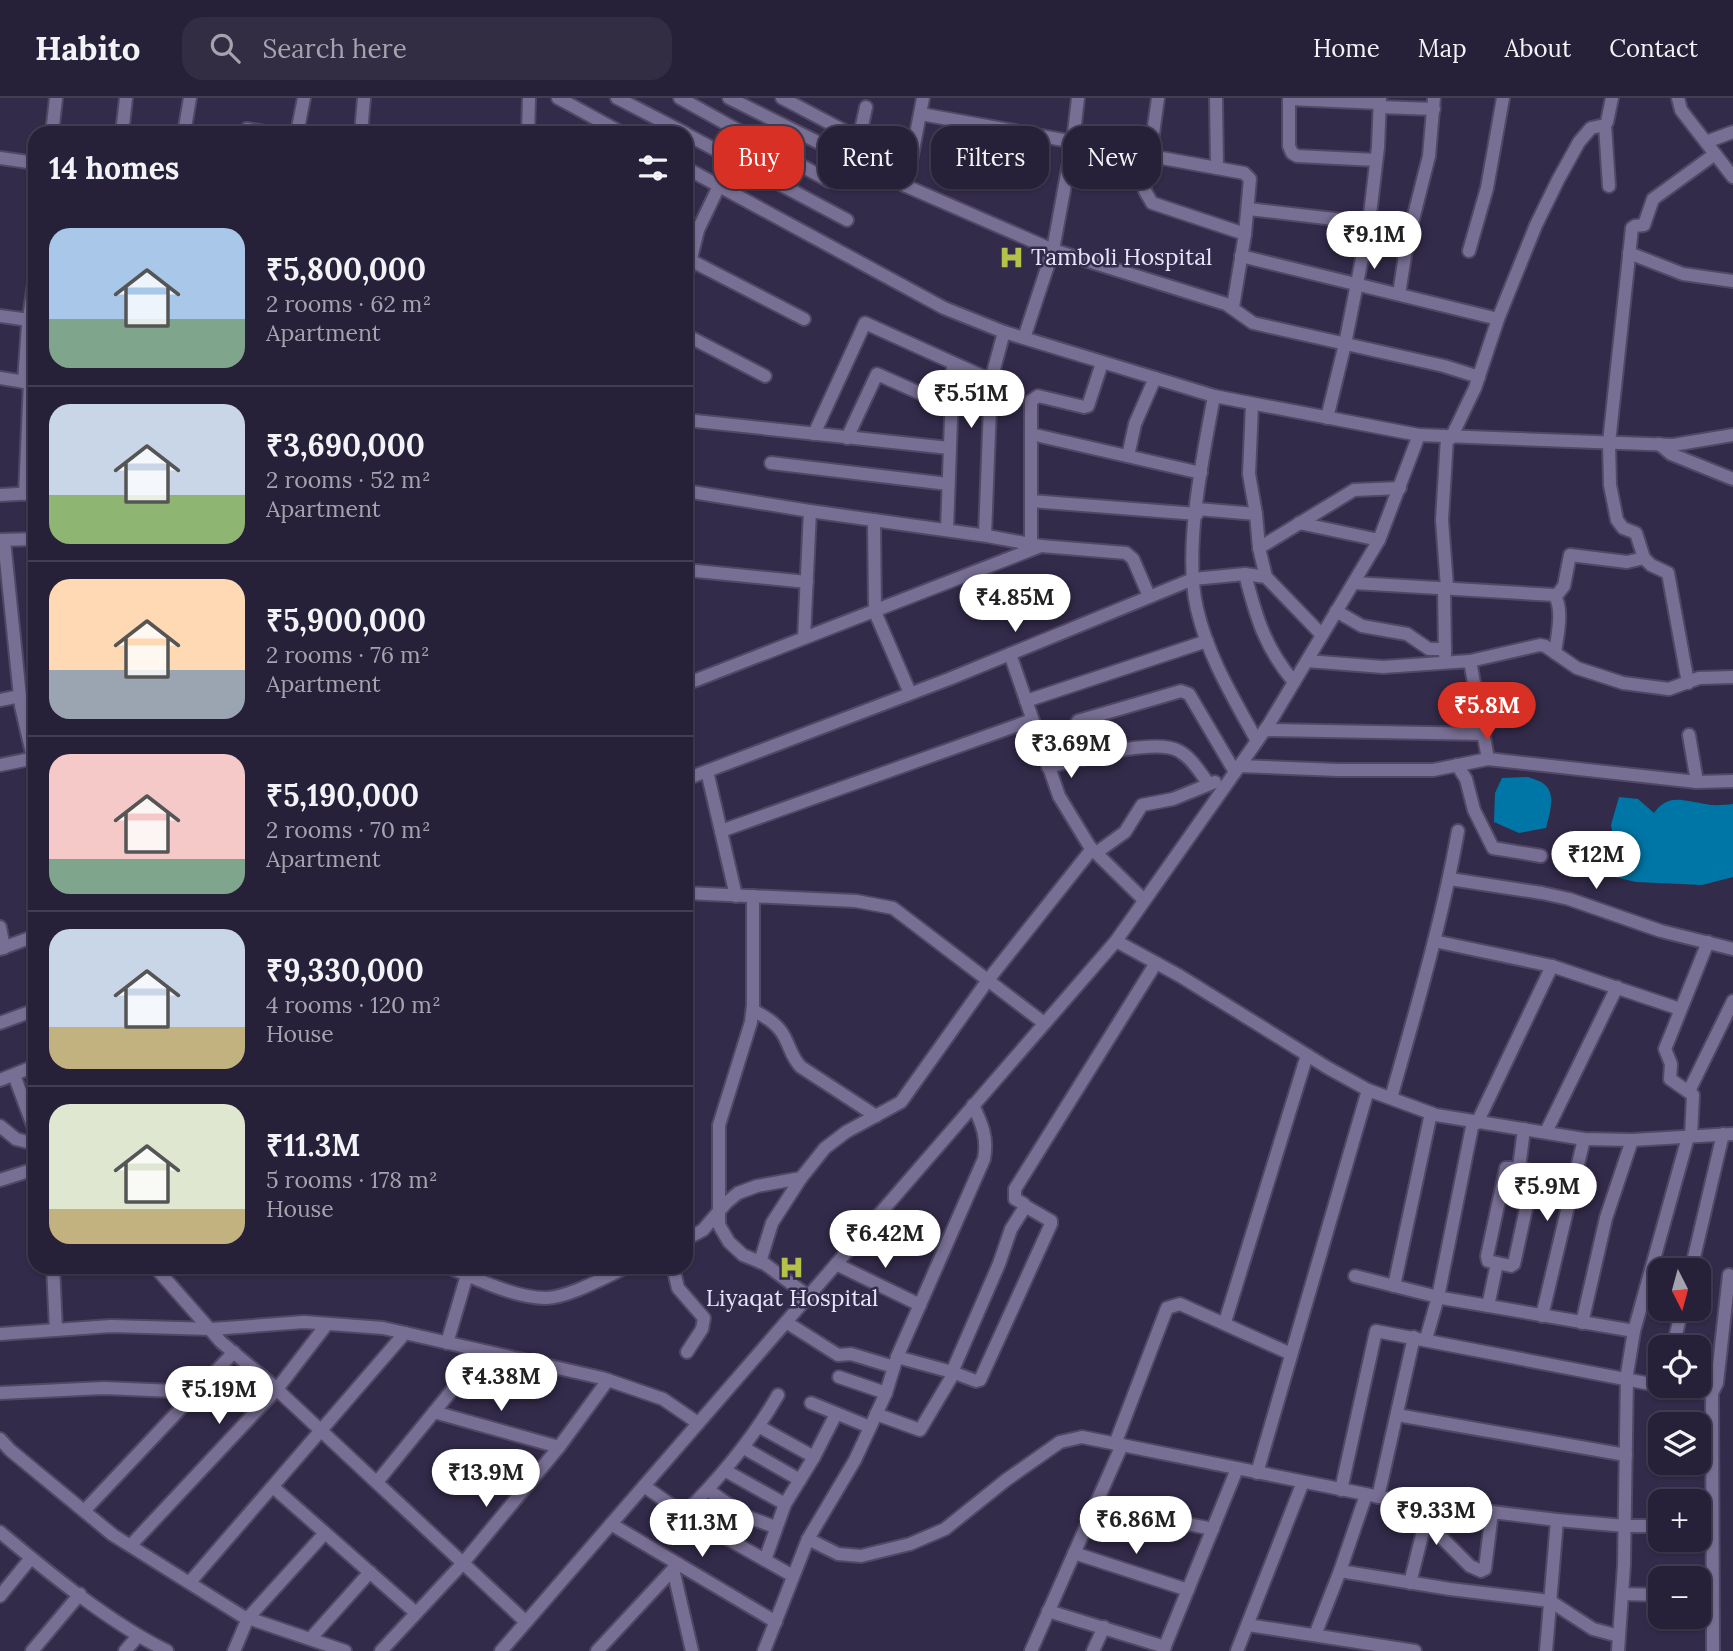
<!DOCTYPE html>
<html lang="en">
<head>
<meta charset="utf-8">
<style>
  body { margin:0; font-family:Lora,serif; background:#322d43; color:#f1f3f6; height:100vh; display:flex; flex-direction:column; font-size:26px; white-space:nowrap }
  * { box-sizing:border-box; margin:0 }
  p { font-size:23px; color:#a4a3ae }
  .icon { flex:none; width:38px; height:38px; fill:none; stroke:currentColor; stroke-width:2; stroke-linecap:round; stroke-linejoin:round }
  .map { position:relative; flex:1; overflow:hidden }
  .panel { position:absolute; left:28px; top:28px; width:665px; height:1148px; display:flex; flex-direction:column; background:#262038; border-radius:21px; box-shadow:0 2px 5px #0004,0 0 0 2px #423e53 }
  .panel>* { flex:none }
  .top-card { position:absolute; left:714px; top:28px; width:665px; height:63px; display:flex; gap:14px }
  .needle { width:46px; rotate:174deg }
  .tools { position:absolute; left:1648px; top:1160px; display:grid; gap:14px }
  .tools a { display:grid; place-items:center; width:63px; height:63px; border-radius:14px; background:#262038; box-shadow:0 2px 5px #0004,0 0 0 2px #423e53; font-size:35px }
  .price { position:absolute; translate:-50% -60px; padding:0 16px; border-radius:24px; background:#fff; color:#222; font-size:23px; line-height:46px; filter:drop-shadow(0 2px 4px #0008) }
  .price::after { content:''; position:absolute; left:50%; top:42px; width:21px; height:16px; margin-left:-10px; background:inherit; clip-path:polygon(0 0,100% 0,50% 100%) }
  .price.selected { background:#d93025; color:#fff }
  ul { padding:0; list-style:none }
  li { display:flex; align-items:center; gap:21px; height:175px; padding:0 21px }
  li+li { border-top:2px solid #423e53 }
  li span { display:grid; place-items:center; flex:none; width:196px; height:140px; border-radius:21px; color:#555 }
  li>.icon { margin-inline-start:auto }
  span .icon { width:84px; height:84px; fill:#fffc; stroke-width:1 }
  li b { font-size:30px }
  h2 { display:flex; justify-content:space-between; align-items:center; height:84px; padding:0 21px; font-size:30px }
  .chip { padding:0 24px; border-radius:21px; background:#262038; box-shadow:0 2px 5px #0004,0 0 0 2px #423e53; font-size:24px; line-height:63px }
  .chip.selected { background:#d93025; color:#fff }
  header { display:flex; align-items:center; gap:42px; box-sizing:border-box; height:98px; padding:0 35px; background:#262038; border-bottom:2px solid #423e53 }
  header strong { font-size:33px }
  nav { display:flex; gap:38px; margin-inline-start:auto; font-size:24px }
  .search { width:490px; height:63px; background:#322d43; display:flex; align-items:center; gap:18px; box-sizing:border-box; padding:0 24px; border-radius:21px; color:#a4a3ae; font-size:26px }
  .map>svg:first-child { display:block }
  .water { fill:#0076a6 }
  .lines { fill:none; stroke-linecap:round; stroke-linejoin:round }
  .minor-casing { stroke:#504864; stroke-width:16 }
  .minor { stroke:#786f94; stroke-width:12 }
  .labels { text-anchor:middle; stroke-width:5; stroke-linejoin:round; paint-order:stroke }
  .poi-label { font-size:23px; fill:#e7e3f8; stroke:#332b4a; text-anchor:start }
</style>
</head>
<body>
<header>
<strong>Habito</strong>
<div class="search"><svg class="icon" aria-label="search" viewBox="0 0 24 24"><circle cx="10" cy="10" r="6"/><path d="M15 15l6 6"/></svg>Search here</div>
<nav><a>Home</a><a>Map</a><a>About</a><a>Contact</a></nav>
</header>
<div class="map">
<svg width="1733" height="1553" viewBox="0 0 1733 1553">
  <rect width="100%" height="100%" fill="#332b4a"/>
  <!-- water -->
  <g class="water">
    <path d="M1528 679C1533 681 1541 683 1544 686 1557 696 1549 717 1546 730L1519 735 1494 724 1495 695 1502 680Z"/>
    <path d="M1619 699 1638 701 1654 715C1669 695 1683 703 1705 706 1714 708 1724 707 1733 706V779L1702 787 1636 784 1610 778 1600 773 1595 764 1612 751 1614 743 1611 727Z"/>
  </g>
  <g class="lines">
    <defs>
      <g id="minor">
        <polyline points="558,0 622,35"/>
        <polyline points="617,0 685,35"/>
        <polyline points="680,0 829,83"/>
        <polyline points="729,0 906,88 1053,152 1226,206 1253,225 1444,268 1479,279"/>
        <polyline points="782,0 856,39 860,37 866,9"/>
        <polyline points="1216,0 1217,70"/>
        <polyline points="1289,0 1289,48 1292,55 1297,58 1376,62"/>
        <polyline points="1678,0 1681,12 1733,79"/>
        <polyline points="1289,1 1379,5"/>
        <polyline points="1379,9 1434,11"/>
        <polyline points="921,16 1244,75 1250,81 1245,136 1233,209"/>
        <polyline points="1605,27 1609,88"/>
        <polyline points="247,31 270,35"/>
        <polyline points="52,35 56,0"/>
        <polyline points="122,35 126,0"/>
        <polyline points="184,35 190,0"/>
        <polyline points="297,35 304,0"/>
        <polyline points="361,35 364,0"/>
        <polyline points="528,35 529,0"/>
        <polyline points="686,36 847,122"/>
        <polyline points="1706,44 1733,34"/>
        <polyline points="1146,57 1145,93 1152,105 1245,136"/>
        <polyline points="1150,57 1158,0"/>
        <polyline points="0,60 35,65"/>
        <polyline points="737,62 750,39"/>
        <polyline points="906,88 923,0"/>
        <polyline points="1249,111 1369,125"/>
        <polyline points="1469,153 1487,90 1503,0"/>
        <polyline points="1629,155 1683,176 1733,183"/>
        <polyline points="1241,158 1498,221"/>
        <polyline points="686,160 804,221"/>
        <polyline points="686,180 698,132 719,88"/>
        <polyline points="1399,196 1407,145 1429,58 1434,0"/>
        <polyline points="0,218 29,222"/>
        <polyline points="686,237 765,278"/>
        <polyline points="1024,240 1053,152 1073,43 1078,0"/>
        <polyline points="0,280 31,285"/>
        <polyline points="24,284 28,227 35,179"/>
        <path d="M1214 298C1203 358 1183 452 1197 511 1208 559 1234 601 1257 643"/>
        <polyline points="1252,307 1249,376 1256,416 1259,450 1266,479"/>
        <polyline points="1327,320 1345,246 1369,125 1378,49 1380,0"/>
        <polyline points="686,322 949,350"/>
        <polyline points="814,336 865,225 991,282"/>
        <polyline points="1031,336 1201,375"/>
        <polyline points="1419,337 1673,347 1733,337"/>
        <polyline points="847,340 877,276 951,309"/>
        <polyline points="1447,340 1442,422 1447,489"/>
        <polyline points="1451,340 1475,290 1498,221 1536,127 1558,82 1579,44 1591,30 1605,27 1607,24 1612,0"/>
        <polyline points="1659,346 1671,356 1733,381"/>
        <polyline points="1128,358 1135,326 1155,280"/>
        <polyline points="771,365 948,386"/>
        <polyline points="686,393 810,413 987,438 1041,448 1126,455 1133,461 1149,498"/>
        <polyline points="25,396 30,285"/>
        <polyline points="0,397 35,395"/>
        <polyline points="1031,403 1197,416"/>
        <polyline points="1197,411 1256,416"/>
        <polyline points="874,422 875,514 910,595"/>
        <polyline points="1299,425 1379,442"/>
        <polyline points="947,432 953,266"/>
        <polyline points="985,437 991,282 1004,234"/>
        <polyline points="0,442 35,441"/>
        <polyline points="4,442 21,608 35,668"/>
        <polyline points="1031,446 1031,303 1038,298 1084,309 1088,308 1102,265"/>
        <polyline points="1259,450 1354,392 1400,390"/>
        <polyline points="686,472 807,484"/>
        <path d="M1245 476C1256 519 1265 550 1294 584"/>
        <path d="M1354 485 1554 497C1564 510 1557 539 1555 555"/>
        <polyline points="1444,489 1445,557"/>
        <polyline points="1556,498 1564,488 1570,457 1627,464 1644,460"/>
        <polyline points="1336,513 1362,528 1407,536 1429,551 1445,551"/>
        <polyline points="804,540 810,413"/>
        <polyline points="1010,556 1059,698 1090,749 1144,802"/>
        <polyline points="1307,563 1383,569 1470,563 1488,661"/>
        <polyline points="1470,563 1540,547 1545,548 1577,570 1623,585 1669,591 1699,580 1733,579"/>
        <polyline points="1688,585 1668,475 1651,467 1644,460 1636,435 1623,430 1617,422 1610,387 1609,345 1632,130 1635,128 1644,127 1653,101 1715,56"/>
        <polyline points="686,586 1041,448"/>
        <polyline points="0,602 20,598"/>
        <polyline points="1026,603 1207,543"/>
        <polyline points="1265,632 1484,636"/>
        <polyline points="1689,637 1697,684"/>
        <polyline points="1083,661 1075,628 1078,623 1181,593 1189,596 1235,674"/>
        <polyline points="0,667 35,660"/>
        <polyline points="1457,667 1466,681 1474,712 1493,750 1541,758"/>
        <polyline points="1239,668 1338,672 1433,672 1488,661 1697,684 1733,683"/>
        <path d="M1048 669C1077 662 1154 639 1179 653 1192 660 1200 675 1209 686"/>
        <polyline points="707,673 736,798"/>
        <polyline points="686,681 949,581 1193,481 1245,476 1266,479 1322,537"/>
        <polyline points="721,733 1032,622"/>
        <polyline points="1096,755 1125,734 1142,707 1173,701 1215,684"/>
        <polyline points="1450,781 1542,795 1569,801 1661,833 1733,851"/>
        <polyline points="686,795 856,803 893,810 1044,925"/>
        <polyline points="753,798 753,907 751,924 719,1027 719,1127 729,1144 743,1157 765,1166 808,1198"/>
        <polyline points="0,829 4,850"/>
        <polyline points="1116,843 1180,878 1328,970 1368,992 1436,1017 1584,1041 1632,1042 1733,1036"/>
        <polyline points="1434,843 1552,868 1680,911"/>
        <polyline points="0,851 35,838"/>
        <path d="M753 912C765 919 777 925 784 938 790 949 792 960 801 969L876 1018"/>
        <polyline points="0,925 35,912"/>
        <polyline points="14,977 35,1033"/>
        <polyline points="0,982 35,968"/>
        <polyline points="1689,993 1733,903"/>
        <path d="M1391 1000C1416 912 1442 823 1458 733"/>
        <polyline points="1477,1025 1552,868"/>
        <polyline points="0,1028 16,1041 35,1046"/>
        <polyline points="1546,1034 1617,889"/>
        <polyline points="1691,1038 1693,997 1670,981 1671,966 1665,951 1708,844"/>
        <polyline points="0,1082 35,1071"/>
        <polyline points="686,1141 703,1132 726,1105 738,1095 757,1088 801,1080 825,1050 846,1034 901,1004 988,882 1092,751"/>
        <polyline points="760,1164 772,1125 801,1080"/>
        <polyline points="1497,1165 1511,1168 1514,1166 1534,1074 1519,1070"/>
        <polyline points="836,1166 920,1207"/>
        <polyline points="53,1169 56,1231"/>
        <polyline points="155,1169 221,1244 270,1285 526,1524"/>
        <path d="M448 1169C477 1181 515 1200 546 1200 570 1199 605 1179 627 1169"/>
        <polyline points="673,1169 678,1190 704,1220 702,1231 687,1254"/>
        <polyline points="1691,1172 1723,1036"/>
        <polyline points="1355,1178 1442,1200 1634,1233"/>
        <polyline points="1394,1188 1431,1015"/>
        <polyline points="1488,1208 1497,1165 1488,1163 1487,1158 1506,1070 1519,1070 1524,1031"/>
        <polyline points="1542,1218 1584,1041"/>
        <polyline points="786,1224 838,1257 851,1256 894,1269"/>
        <polyline points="1225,1224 1307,957"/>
        <polyline points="1582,1225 1606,1120 1632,1042"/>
        <polyline points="0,1236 111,1228 212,1231 304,1224 383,1230 602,1280 663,1301 698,1325"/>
        <polyline points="1426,1241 1438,1199 1473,1024"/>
        <polyline points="447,1245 467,1177"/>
        <polyline points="1673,1249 1682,1211"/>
        <polyline points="897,1259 952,1274 999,1166 1011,1131 1025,1109 1024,1106 1015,1101 1015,1091 1156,865"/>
        <polyline points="952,1274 976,1283 980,1282 1051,1126 1051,1123 1025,1108"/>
        <polyline points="839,1279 886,1295"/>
        <polyline points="1663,1288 1712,1295"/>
        <polyline points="0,1295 104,1290 197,1294"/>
        <polyline points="811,1305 870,1329"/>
        <polyline points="434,1314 559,1349"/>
        <polyline points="876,1316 920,1332 954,1275"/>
        <polyline points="1397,1317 1626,1357"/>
        <polyline points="760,1329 814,1359"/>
        <polyline points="0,1341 10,1352 113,1437 242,1518 345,1553"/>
        <polyline points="1115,1346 1167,1210 1180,1206 1291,1256"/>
        <polyline points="744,1350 800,1382"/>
        <polyline points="726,1373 785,1406"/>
        <polyline points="1257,1375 1368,992"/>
        <polyline points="377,1384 483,1254"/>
        <polyline points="644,1388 684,1416 793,1478"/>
        <polyline points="273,1389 416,1515"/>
        <polyline points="708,1392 745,1418 775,1429"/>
        <polyline points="1341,1392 1376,1233 1661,1288"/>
        <polyline points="1378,1399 1414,1239"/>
        <polyline points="1095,1408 1213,1431"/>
        <polyline points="84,1413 234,1254"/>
        <path d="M684 1416C721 1379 752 1342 778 1297"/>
        <polyline points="1425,1423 1470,1468 1481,1473 1485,1471 1492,1414"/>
        <polyline points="611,1426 776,1524"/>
        <path d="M0 1434C49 1475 110 1525 167 1553"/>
        <polyline points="808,1441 838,1456 861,1458 910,1446 945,1431 1006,1382 1060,1344 1082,1339 1395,1402 1557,1422 1625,1428 1661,1428"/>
        <polyline points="131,1447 277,1291 327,1226"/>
        <polyline points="1074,1455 1188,1492"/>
        <polyline points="765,1462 785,1406 814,1359 836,1316"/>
        <polyline points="673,1471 692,1553"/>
        <polyline points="1340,1473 1450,1491 1550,1503 1593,1531 1619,1538"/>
        <polyline points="190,1484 405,1235"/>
        <polyline points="1410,1485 1427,1417"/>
        <polyline points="1622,1496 1661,1497"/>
        <polyline points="0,1498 31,1460"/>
        <polyline points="1048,1513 1165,1549"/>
        <polyline points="1248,1527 1415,1553"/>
        <polyline points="1315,1537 1340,1473 1366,1397"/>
        <polyline points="311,1540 370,1474"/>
        <polyline points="32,1553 80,1496"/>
        <polyline points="125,1553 138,1538"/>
        <polyline points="234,1553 248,1520 325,1435"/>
        <polyline points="381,1553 463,1465 559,1349 608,1282"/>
        <polyline points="501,1553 1116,843 1269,626 1379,442 1419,337 1214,298 1004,234 944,210 686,70"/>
        <polyline points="597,1553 678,1466"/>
        <path d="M764 1553 808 1441 855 1362 886 1295 897 1259 984 1061C988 1040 982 1026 973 1007"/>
        <polyline points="1031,1553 1122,1347"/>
        <polyline points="1093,1553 1104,1529"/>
        <polyline points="1163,1553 1237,1371"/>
        <polyline points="1237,1553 1303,1384"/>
        <polyline points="1546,1553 1557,1422"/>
        <polyline points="1618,1553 1624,1467 1627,1276 1634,1233 1688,1039"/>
        <polyline points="1713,1553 1712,1295 1717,1285 1729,1177"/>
      </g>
    </defs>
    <!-- minor casing -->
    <use href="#minor" class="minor-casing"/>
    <!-- minor -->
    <use href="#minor" class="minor"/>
  </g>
  <!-- icons -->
  <defs>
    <symbol id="hospital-bare" viewBox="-9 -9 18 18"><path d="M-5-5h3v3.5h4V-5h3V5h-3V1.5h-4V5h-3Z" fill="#b4c24a" stroke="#332b4a" stroke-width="2.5" paint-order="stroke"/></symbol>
  </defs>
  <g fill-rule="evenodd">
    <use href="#hospital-bare" x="994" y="142" width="35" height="35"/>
    <use href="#hospital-bare" x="774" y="1152" width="35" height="35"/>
  </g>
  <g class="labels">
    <!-- poi labels -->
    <g class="poi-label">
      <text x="1031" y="167">Tamboli Hospital</text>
      <text x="792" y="1208" text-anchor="middle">Liyaqat Hospital</text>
    </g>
  </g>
</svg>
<div class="tools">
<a><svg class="needle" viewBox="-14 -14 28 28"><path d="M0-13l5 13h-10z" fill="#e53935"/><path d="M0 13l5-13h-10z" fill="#a4a3ae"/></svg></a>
<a><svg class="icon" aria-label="locate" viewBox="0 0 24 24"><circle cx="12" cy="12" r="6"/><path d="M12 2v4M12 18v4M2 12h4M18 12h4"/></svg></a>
<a><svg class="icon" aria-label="layers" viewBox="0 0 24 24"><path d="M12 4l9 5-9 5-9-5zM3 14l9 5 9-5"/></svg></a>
<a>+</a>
<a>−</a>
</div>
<b class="price" style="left:1374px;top:173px">₹9.1M</b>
<b class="price" style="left:971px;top:332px">₹5.51M</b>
<b class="price" style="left:1015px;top:536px">₹4.85M</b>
<b class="price selected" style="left:1487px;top:644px">₹5.8M</b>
<b class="price" style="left:1071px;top:682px">₹3.69M</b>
<b class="price" style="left:1596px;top:793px">₹12M</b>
<b class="price" style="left:1547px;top:1125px">₹5.9M</b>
<b class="price" style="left:885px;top:1172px">₹6.42M</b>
<b class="price" style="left:501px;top:1315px">₹4.38M</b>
<b class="price" style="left:219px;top:1328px">₹5.19M</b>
<b class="price" style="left:486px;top:1411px">₹13.9M</b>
<b class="price" style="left:1436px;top:1449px">₹9.33M</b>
<b class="price" style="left:1136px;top:1458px">₹6.86M</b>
<b class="price" style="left:702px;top:1461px">₹11.3M</b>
<div class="top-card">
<a class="chip selected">Buy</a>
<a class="chip">Rent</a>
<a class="chip">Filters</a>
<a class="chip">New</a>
</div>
<section class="panel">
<h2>14 homes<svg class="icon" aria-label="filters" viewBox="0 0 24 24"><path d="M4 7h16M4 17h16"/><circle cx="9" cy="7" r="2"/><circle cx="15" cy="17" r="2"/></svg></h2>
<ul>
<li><span style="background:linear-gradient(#a9c7e8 65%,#7fa58c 0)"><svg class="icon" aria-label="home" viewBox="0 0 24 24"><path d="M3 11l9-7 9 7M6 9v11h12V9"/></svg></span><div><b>₹5,800,000</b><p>2 rooms · 62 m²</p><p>Apartment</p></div></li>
<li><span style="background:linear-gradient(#c9d6e8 65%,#8fb573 0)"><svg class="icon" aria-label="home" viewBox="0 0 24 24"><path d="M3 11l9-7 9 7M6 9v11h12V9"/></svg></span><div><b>₹3,690,000</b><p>2 rooms · 52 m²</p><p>Apartment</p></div></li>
<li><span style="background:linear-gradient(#ffd9b3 65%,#9aa5b1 0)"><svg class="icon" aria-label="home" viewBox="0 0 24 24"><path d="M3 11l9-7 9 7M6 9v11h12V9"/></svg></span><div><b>₹5,900,000</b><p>2 rooms · 76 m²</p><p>Apartment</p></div></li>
<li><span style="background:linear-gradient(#f6c9c9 75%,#7fa58c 0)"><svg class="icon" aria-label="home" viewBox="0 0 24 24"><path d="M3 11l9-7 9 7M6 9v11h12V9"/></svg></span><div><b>₹5,190,000</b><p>2 rooms · 70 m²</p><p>Apartment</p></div></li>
<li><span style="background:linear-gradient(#c9d6e8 70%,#c2b280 0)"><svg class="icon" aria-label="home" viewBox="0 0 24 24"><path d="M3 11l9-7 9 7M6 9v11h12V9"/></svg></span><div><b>₹9,330,000</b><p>4 rooms · 120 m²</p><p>House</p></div></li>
<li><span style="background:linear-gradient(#dfe7d0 75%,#c2b280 0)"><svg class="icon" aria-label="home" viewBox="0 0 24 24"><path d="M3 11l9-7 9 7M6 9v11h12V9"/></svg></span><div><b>₹11.3M</b><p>5 rooms · 178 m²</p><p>House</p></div></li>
</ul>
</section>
</div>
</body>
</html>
